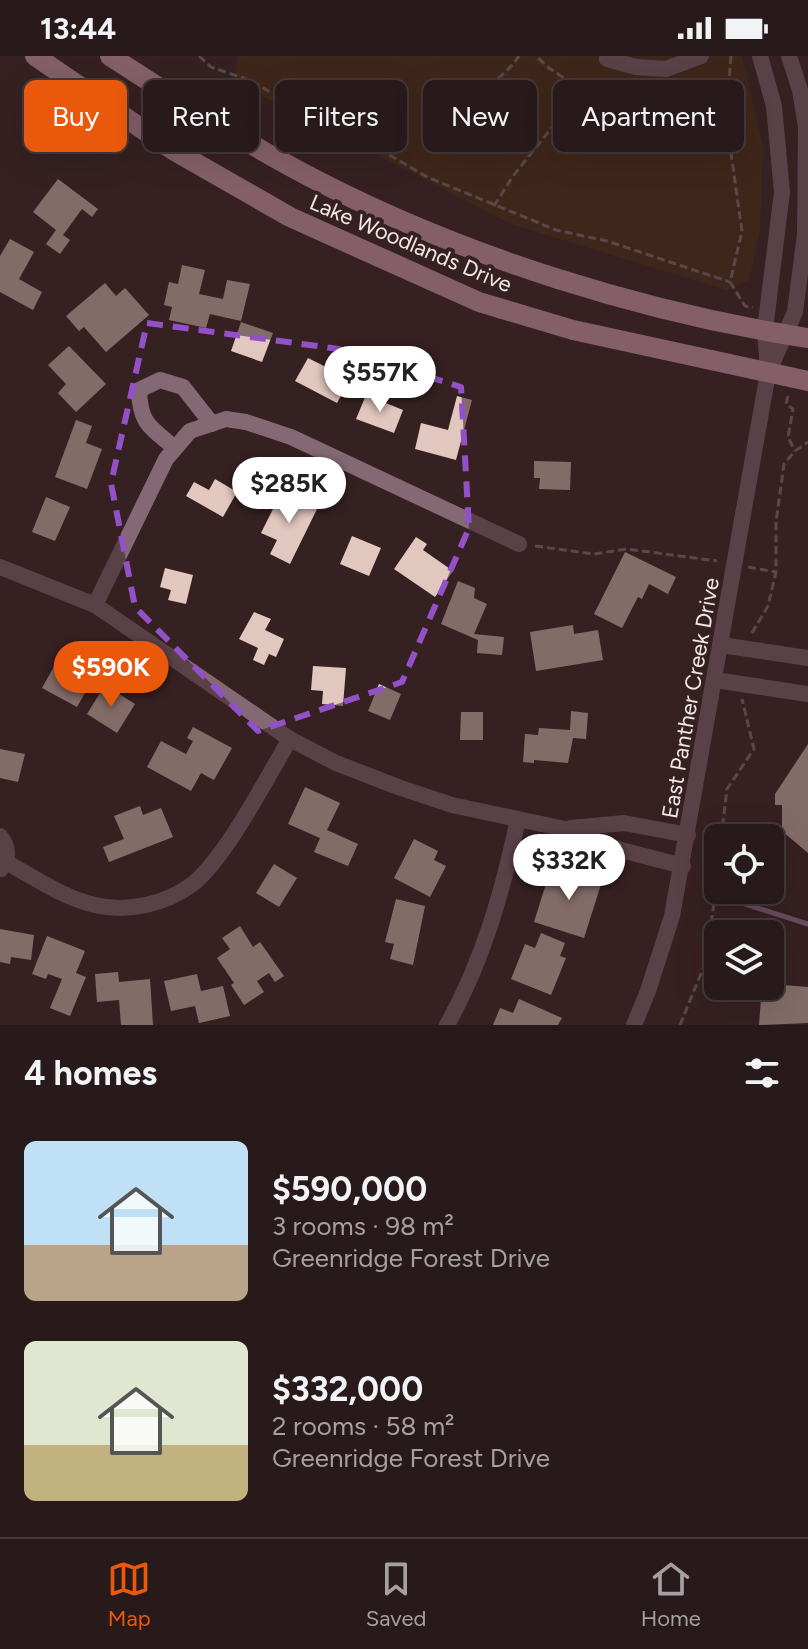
<!DOCTYPE html>
<html lang="en">
<head>
<meta charset="utf-8">
<style>
  body { margin:0; font-family:Figtree,sans-serif; background:#342627; color:#f1f3f6; height:100vh; display:flex; flex-direction:column; font-size:30px; white-space:nowrap }
  * { box-sizing:border-box; margin:0 }
  p { font-size:26px; color:#a5a0a2 }
  .icon { flex:none; width:44px; height:44px; fill:none; stroke:currentColor; stroke-width:2; stroke-linecap:round; stroke-linejoin:round }
  .map { position:relative; height:969px; overflow:hidden }
  .drawer { display:flex; flex-direction:column; background:#28191a; flex:1 }
  .drawer>* { flex:none }
  .guide { position:absolute; left:24px; top:24px; width:760px; height:72px; display:flex; gap:16px }
  .buttons { position:absolute; left:704px; top:768px; display:grid; gap:16px }
  .buttons a { display:grid; place-items:center; width:80px; height:80px; border-radius:12px; background:#28191a; box-shadow:0 8px 32px #0002,0 0 0 2px #443839; font-size:40px }
  .price { position:absolute; translate:-50% -68px; padding:0 18px; border-radius:28px; background:#fff; color:#222; font-size:26px; line-height:52px; filter:drop-shadow(0 2px 4px #0008) }
  .price::after { content:''; position:absolute; left:50%; top:48px; width:24px; height:18px; margin-left:-12px; background:inherit; clip-path:polygon(0 0,100% 0,50% 100%) }
  .price.selected { background:#ea580c; color:#fff }
  ul { padding:0; list-style:none }
  li { display:flex; align-items:center; gap:24px; height:200px; padding:0 24px }
  li span { display:grid; place-items:center; flex:none; width:224px; height:160px; border-radius:12px; color:#555 }
  li>.icon { margin-inline-start:auto }
  span .icon { width:96px; height:96px; fill:#fffc; stroke-width:1 }
  li b { font-size:34px }
  h2 { display:flex; justify-content:space-between; align-items:center; height:96px; padding:0 24px; font-size:34px }
  .tag { padding:0 28px; border-radius:12px; background:#28191a; box-shadow:0 8px 32px #0002,0 0 0 2px #443839; font-size:28px; line-height:72px }
  .tag.selected { background:#ea580c; color:#fff }
  .status { display:flex; justify-content:space-between; align-items:center; height:56px; padding:0 40px; background:#28191a; direction:ltr }
  .status svg { height:22px; fill:currentColor }
  .tab-bar { display:flex; justify-content:space-around; align-items:center; height:112px; border-top:2px solid #443839; background:#28191a; font-size:22px; color:#a5a0a2 }
  .tab-bar a { display:grid; justify-items:center; gap:4px }
  .tab-bar .selected { color:#ea580c }
  .map>svg:first-child { display:block }
  .green { fill:#492e10 }
  .lines { fill:none; stroke-linecap:round; stroke-linejoin:round }
  .stream { stroke:#a482a0; stroke-width:5 }
  .building { fill:#e1c7bd }
  .path { stroke:#897677; stroke-width:3; stroke-dasharray:8 4; stroke-linecap:butt }
  .minor { stroke:#846974; stroke-width:16 }
  .major { stroke:#e2abc2; stroke-width:20 }
  .marked { fill:none; stroke:#9351c7; stroke-width:6; stroke-dasharray:16 10; stroke-linejoin:round }
  .labels { text-anchor:middle; stroke-width:8; stroke-linejoin:round; paint-order:stroke }
  .street-label { font-size:22px; fill:#f4e5e6; stroke:#362122 }
</style>
</head>
<body>
<div class="status"><b>13:44</b><svg viewBox="0 0 49 12"><path d="M0 12V9h3v3zM5 12V6h3v6zM10 12V3h3v9zM15 12V0h3v12zM26 1h20v11H26zM47 4h2v5h-2z"/></svg></div>
<div class="map">
<svg width="808" height="969" viewBox="0 0 808 969">
  <rect width="100%" height="100%" fill="#362122"/>
  <!-- green -->
  <polygon class="green" points="238,0 742,0 763,91 760,174 749,224 726,234 511,168 235,26"/>
  <g class="lines">
    <!-- stream -->
    <polyline class="stream" points="745,848 808,868"/>
  </g>
  <!-- building -->
  <g class="building">
    <polygon points="58,123 98,153 92,161 82,153 63,179 70,184 60,198 46,188 56,174 33,156"/>
    <polygon points="10,183 34,196 19,223 42,236 33,254 0,236 0,200"/>
    <polygon points="182,209 205,214 199,238 223,243 227,224 250,228 241,265 210,258 206,272 169,264 172,251 164,249 169,226 178,228"/>
    <polygon points="105,227 116,240 125,232 149,259 106,296 84,271 79,275 66,260"/>
    <polygon points="241,266 273,277 262,306 231,295"/>
    <polygon points="69,290 106,328 76,356 58,337 66,328 48,309"/>
    <polygon points="308,302 350,323 337,347 295,325"/>
    <polygon points="366,339 403,354 394,377 356,363"/>
    <polygon points="457,340 472,344 456,404 415,393 421,367 448,374"/>
    <polygon points="76,364 92,370 86,387 102,393 87,433 55,421"/>
    <polygon points="534,405 571,406 570,434 539,433 540,422 534,422"/>
    <polygon points="215,423 237,436 223,461 186,440 194,426 209,434"/>
    <polygon points="283,433 318,451 290,508 270,498 277,484 261,477"/>
    <polygon points="46,441 70,451 55,485 32,476"/>
    <polygon points="352,480 381,492 369,520 340,508"/>
    <polygon points="416,481 427,488 423,494 453,515 435,541 394,513"/>
    <polygon points="625,496 676,521 668,538 649,528 642,543 638,541 622,572 594,558"/>
    <polygon points="165,512 193,519 186,548 168,544 171,534 160,531"/>
    <polygon points="458,525 475,532 474,542 487,548 474,578 504,581 502,599 477,597 478,584 441,568"/>
    <polygon points="254,556 271,563 265,574 284,583 276,601 269,598 264,609 253,604 258,592 239,583"/>
    <polygon points="573,569 574,578 598,574 603,604 536,615 530,576"/>
    <polygon points="87,600 101,609 77,651 42,632 57,605 77,616"/>
    <polygon points="313,610 346,612 343,650 322,648 323,635 311,634"/>
    <polygon points="379,628 401,638 390,664 368,655"/>
    <polygon points="105,629 135,648 117,677 87,658"/>
    <polygon points="571,655 588,657 586,683 573,682 568,707 534,704 534,707 523,706 525,678 538,679 539,672 570,674"/>
    <polygon points="461,656 483,656 483,684 460,684"/>
    <polygon points="193,671 232,692 214,724 201,717 191,735 147,711 161,685 186,698 193,685 187,682"/>
    <polygon points="808,688 808,797 782,775 782,749 775,749 775,738"/>
    <polygon points="0,693 25,698 18,726 0,722"/>
    <polygon points="305,731 340,747 327,774 358,788 348,810 314,796 320,782 288,768"/>
    <polygon points="140,750 143,759 161,752 173,781 109,806 103,791 124,783 114,760"/>
    <polygon points="414,783 438,795 434,804 446,810 430,841 394,822"/>
    <polygon points="274,808 297,822 279,851 256,837"/>
    <polygon points="572,812 603,822 584,882 534,866 549,818 568,825"/>
    <polygon points="396,843 425,850 413,909 390,903 394,888 385,886"/>
    <polygon points="240,870 253,891 260,886 284,920 275,926 269,917 257,925 264,936 244,949 231,929 234,927 217,902 230,893 222,882"/>
    <polygon points="0,873 34,879 31,904 11,901 10,908 0,906"/>
    <polygon points="541,877 565,887 560,900 566,902 551,939 511,923 525,888 535,892"/>
    <polygon points="47,880 85,895 76,917 86,921 70,960 50,952 62,923 48,918 46,923 32,918"/>
    <polygon points="118,916 119,926 150,923 153,969 121,969 119,944 97,946 95,918"/>
    <polygon points="197,918 201,935 223,930 230,960 199,967 195,950 171,955 164,925"/>
    <polygon points="770,928 808,931 808,967 759,969 762,930"/>
    <polygon points="519,943 562,962 558,969 493,969 500,952 513,957"/>
  </g>
  <g class="lines">
    <!-- path -->
    <g class="path">
      <polyline points="199,0 211,11 252,25 268,35 308,51 427,121 556,174 607,185 730,226"/>
      <polyline points="731,0 728,38 731,97 742,175 730,226 745,250 753,251"/>
      <path d="M467 41C488 31 506 19 519 0"/>
      <polyline points="352,77 370,52"/>
      <polyline points="494,150 513,120 582,34 549,12 536,0"/>
      <polyline points="788,340 786,348 793,353 788,381 795,395"/>
      <polyline points="535,490 594,498 627,493 717,505"/>
      <polyline points="748,511 776,516"/>
      <polyline points="752,577 768,550 776,516 776,466 784,408 795,395 808,386"/>
      <polyline points="721,782 727,733 754,693 742,643"/>
      <polyline points="680,969 711,893 712,861 718,817"/>
    </g>
    <!-- minor -->
    <g class="minor">
      <polyline points="760,0 774,50 782,136 765,274 768,315"/>
      <polyline points="607,3 636,11 666,13 701,0"/>
      <path d="M175 392C150 371 140 368 139 334L160 324 183 331 212 368"/>
      <polyline points="0,511 95,549 290,683 336,707 398,731 452,749 565,773 621,794 683,810"/>
      <polyline points="95,549 166,403 190,375 226,363 246,366 291,381 519,488"/>
      <polyline points="721,589 808,602"/>
      <polyline points="715,624 808,638"/>
      <polyline points="571,772 624,767 688,779"/>
      <path d="M0 780C9 791 9 802 1 813"/>
      <path d="M6 806C33 821 64 842 95 849 127 857 167 848 194 827 228 798 266 723 290 683"/>
      <path d="M447 969C483 905 503 834 518 763"/>
      <polyline points="634,969 648,935 672,860 768,317 795,256 805,179 806,71 800,34 789,0"/>
    </g>
    <!-- major -->
    <g class="major">
      <polyline points="35,0 173,94 290,161 479,246 573,274 808,325"/>
      <path d="M110 0C178 44 246 88 318 125 465 201 645 257 808 282"/>
    </g>
  </g>
  <!-- marked area -->
  <path d="M0 0H808V969H0ZM147 267 339 293 461 331 469 472 402 626 258 675 135 551 111 427Z" fill="#362122" fill-opacity=".55" fill-rule="evenodd"/>
  <path class="marked" d="M147 267 339 293 461 331 469 472 402 626 258 675 135 551 111 427Z"/>
  <g class="labels">
    <!-- street labels -->
    <g class="street-label">
      <text transform="translate(411 187) rotate(23)" y="8">Lake Woodlands Drive</text>
      <text transform="translate(690 642) rotate(-80)" y="8">East Panther Creek Drive</text>
    </g>
  </g>
</svg>
<div class="buttons">
<a><svg class="icon" aria-label="locate" viewBox="0 0 24 24"><circle cx="12" cy="12" r="6"/><path d="M12 2v4M12 18v4M2 12h4M18 12h4"/></svg></a>
<a><svg class="icon" aria-label="layers" viewBox="0 0 24 24"><path d="M12 4l9 5-9 5-9-5zM3 14l9 5 9-5"/></svg></a>
</div>
<b class="price" style="left:380px;top:358px">$557K</b>
<b class="price" style="left:289px;top:469px">$285K</b>
<b class="price selected" style="left:111px;top:653px">$590K</b>
<b class="price" style="left:569px;top:846px">$332K</b>
<div class="guide">
<a class="tag selected">Buy</a>
<a class="tag">Rent</a>
<a class="tag">Filters</a>
<a class="tag">New</a>
<a class="tag">Apartment</a>
</div>
</div>
<section class="drawer">
<h2>4 homes<svg class="icon" aria-label="filters" viewBox="0 0 24 24"><path d="M4 7h16M4 17h16"/><circle cx="9" cy="7" r="2"/><circle cx="15" cy="17" r="2"/></svg></h2>
<ul>
<li><span style="background:linear-gradient(#bfe0f5 65%,#b9a48a 0)"><svg class="icon" aria-label="home" viewBox="0 0 24 24"><path d="M3 11l9-7 9 7M6 9v11h12V9"/></svg></span><div><b>$590,000</b><p>3 rooms · 98 m²</p><p>Greenridge Forest Drive</p></div></li>
<li><span style="background:linear-gradient(#dfe7d0 65%,#c2b280 0)"><svg class="icon" aria-label="home" viewBox="0 0 24 24"><path d="M3 11l9-7 9 7M6 9v11h12V9"/></svg></span><div><b>$332,000</b><p>2 rooms · 58 m²</p><p>Greenridge Forest Drive</p></div></li>
</ul>
</section>
<nav class="tab-bar">
<a class="selected"><svg class="icon" aria-label="map" viewBox="0 0 24 24"><path d="M3 6l6-2 6 2 6-2v14l-6 2-6-2-6 2zM9 4v14M15 6v14"/></svg>Map</a>
<a><svg class="icon" aria-label="saved" viewBox="0 0 24 24"><path d="M7 4h10v16l-5-4-5 4z"/></svg>Saved</a>
<a><svg class="icon" aria-label="home" viewBox="0 0 24 24"><path d="M3 11l9-7 9 7M6 9v11h12V9"/></svg>Home</a>
</nav>
</body>
</html>
